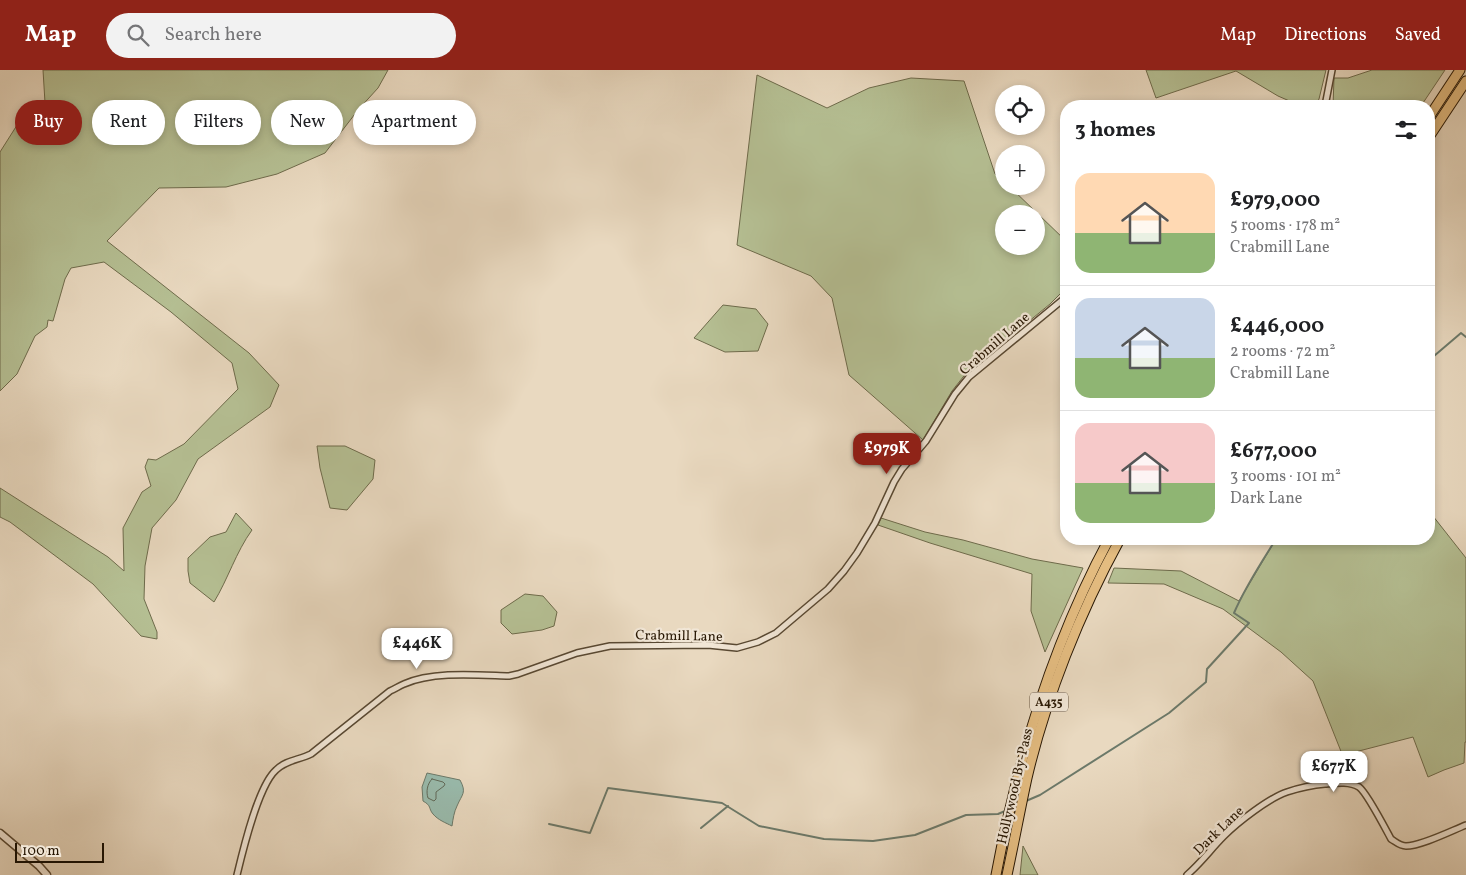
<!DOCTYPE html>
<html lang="en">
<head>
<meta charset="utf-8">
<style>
  body { margin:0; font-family:Vollkorn,serif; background:#f2f2f2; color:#202124; height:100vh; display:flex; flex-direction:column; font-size:19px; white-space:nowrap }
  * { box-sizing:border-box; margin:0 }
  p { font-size:16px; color:#757577 }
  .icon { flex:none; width:28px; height:28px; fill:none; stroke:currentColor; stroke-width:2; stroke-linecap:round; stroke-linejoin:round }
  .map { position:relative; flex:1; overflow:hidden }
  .sheet { position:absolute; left:1060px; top:30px; width:375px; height:445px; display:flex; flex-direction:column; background:#fff; border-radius:20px; box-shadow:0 2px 8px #0003 }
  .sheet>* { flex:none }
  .guide { position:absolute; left:15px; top:30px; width:475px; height:45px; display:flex; gap:10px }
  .buttons { position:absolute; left:995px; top:15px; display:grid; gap:10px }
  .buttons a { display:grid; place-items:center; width:50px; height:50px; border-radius:50%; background:#fff; box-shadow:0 2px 8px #0003; font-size:25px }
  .scale { position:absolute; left:15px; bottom:12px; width:89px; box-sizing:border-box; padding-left:5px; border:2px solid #281703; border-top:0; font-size:14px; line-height:18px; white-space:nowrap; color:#281703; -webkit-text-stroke:4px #f1e6d6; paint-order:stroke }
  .price { position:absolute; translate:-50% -42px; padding:0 11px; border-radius:10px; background:#fff; color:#222; font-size:16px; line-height:32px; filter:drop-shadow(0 1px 2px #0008) }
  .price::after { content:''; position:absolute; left:50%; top:30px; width:15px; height:11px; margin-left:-8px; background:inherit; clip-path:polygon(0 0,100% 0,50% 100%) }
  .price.on { background:#8f2418; color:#fff }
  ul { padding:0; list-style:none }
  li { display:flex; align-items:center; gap:15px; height:125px; padding:0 15px }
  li+li { border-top:1px solid #e0e0e0 }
  li span { display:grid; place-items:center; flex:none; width:140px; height:100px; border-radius:15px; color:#555 }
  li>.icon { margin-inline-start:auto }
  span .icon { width:60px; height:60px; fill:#fffc; stroke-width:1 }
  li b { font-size:21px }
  h2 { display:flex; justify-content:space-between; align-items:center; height:60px; padding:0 15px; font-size:21px }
  .chip { padding:0 18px; border-radius:22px; background:#fff; box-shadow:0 2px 8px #0003; font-size:18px; line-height:45px }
  .chip.on { background:#8f2418; color:#fff }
  header { display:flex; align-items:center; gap:30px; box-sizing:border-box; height:70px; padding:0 25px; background:#8f2418; color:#fff }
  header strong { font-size:24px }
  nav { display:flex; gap:28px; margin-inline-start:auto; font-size:18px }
  .search { width:350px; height:45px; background:#f2f2f2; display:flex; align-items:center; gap:12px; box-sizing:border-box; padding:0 18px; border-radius:28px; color:#757577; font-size:19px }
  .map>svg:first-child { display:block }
  .green { fill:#b5bf93; stroke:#6e6b4b; fill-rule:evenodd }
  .water { fill:#99bbad; stroke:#6c7969 }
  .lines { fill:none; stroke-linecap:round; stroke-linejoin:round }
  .shore { stroke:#606958; stroke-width:1 }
  .stream { stroke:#6c7969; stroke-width:2 }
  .minor-casing { stroke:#584832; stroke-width:8 }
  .tertiary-casing { stroke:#584832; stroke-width:9 }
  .trunk-casing { stroke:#281703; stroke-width:11 }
  .minor { stroke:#f1e6d6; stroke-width:5 }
  .tertiary { stroke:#f1e6d6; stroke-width:6 }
  .trunk { stroke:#e4bc80; stroke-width:9 }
  .labels { text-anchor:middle; stroke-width:4.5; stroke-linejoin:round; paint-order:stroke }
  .shield { fill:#f1e6d6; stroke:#645542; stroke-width:1 }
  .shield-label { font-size:12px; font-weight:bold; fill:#281703 }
  .street-label { font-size:14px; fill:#281703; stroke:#f1e6d6 }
</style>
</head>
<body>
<header>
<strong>Map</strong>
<div class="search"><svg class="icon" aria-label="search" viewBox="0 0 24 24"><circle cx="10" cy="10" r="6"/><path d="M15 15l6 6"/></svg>Search here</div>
<nav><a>Map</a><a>Directions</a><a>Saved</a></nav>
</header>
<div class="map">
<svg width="1466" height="805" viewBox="0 0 1466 805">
  <rect width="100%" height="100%" fill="#e9d9c0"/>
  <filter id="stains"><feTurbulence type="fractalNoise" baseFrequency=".004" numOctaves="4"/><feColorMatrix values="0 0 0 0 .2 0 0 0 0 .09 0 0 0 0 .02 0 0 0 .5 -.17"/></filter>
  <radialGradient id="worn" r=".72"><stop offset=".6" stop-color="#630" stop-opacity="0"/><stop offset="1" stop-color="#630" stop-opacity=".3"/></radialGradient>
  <!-- green -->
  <g class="green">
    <polygon points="43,0 388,0 378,18 358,40 325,83 277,104 226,117 159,118 107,171 249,283 279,315 270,337 198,389 176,430 152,458 145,496 144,529 157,562 157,569 141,566 93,514 10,452 0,447 0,418 108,487 124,501 123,458 142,422 151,416 145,397 148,389 156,390 184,374 238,319 232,293 171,242 104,192 71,198 65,209 53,251 48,250 47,257 35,266 17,304 0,321 0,82 19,52 33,54 46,49"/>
    <polygon points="1146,0 1326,0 1319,29 1315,36 1301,36 1278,26 1236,1 1156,28"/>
    <polygon points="1372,0 1445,0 1421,36 1333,36 1334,8 1348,8"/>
    <path d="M757 5 827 38 869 18 911 8 964 11 995 104 1004 112V116H1009L1066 171V218L1050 234 967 302 952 321 923 370 849 305 832 228 811 206 737 175ZM1004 144H1036V176H1004Z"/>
    <polygon points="723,235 756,239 768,254 758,281 725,282 694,268"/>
    <polygon points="317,376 345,376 375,390 373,409 347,440 330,438 320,398"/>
    <polygon points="1429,441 1466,488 1466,672 1465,672 1464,693 1444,700 1428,707 1413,667 1355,682 1358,698 1348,699 1313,611 1281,582 1223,539 1164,514 1108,513 1114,498 1181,501 1239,531 1276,469 1429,469"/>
    <path d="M236 443 252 460C236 482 228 509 214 532L190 513 188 501V488L210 467 226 462Z"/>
    <polygon points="881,448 925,462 963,470 1032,489 1083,498 1045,582 1031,541 1032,504 930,473 878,455"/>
    <polygon points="525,524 543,526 557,542 554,556 542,560 512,564 501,553 501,540"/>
    <polygon points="1023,776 1038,805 1020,805"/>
  </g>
  <!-- water -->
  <path class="water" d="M427 703 460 710C467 723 462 724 457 736 454 742 453 749 452 756 446 753 438 750 433 744 428 738 432 736 423 731L422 717Z"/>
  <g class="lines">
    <!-- shore -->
    <path class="shore" d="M432 709 443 712 445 714 444 716 436 722V729L434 731 428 728C426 722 427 714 432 709Z"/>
    <!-- stream -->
    <g class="stream">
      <polyline points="1429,292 1434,286 1461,263 1466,267"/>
      <path d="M1026 731 1040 725 1169 643 1206 612 1207 599 1249 553 1234 543C1245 517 1261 493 1276 469"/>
      <polyline points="549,754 590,763 608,718 722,733 759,756 824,769 873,771 915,765 966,745 998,744 1005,741"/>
      <polyline points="701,758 728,736"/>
    </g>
    <defs>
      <g id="minor">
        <polyline points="1325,36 1332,0"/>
        <path d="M237 805C243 780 258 716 276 700 286 690 299 690 311 684L390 621C395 619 399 616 404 614 433 601 477 605 509 606L518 604 577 583 610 576 708 575 737 578 758 572 776 563 828 519 844 501 857 483 875 453 894 412 902 399 926 371 955 324 969 307 1066 227"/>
        <path d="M1187 805C1201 793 1211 779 1224 766 1238 752 1269 728 1287 722 1299 718 1312 715 1325 714 1336 713 1349 711 1359 717 1367 723 1385 758 1391 769 1396 772 1400 776 1406 776 1421 776 1451 761 1466 755"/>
      </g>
      <polyline id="tertiary" points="0,763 39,796 47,805"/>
      <g id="trunk">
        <polyline points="1429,47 1460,0"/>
        <polyline points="1429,67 1466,11"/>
        <path d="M996 805C1018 687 1052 575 1109 469"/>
        <path d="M1007 805C1014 773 1020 740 1027 708 1046 627 1080 542 1120 469"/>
      </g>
    </defs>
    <!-- minor casing -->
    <use href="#minor" class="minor-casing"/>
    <!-- tertiary casing -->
    <use href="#tertiary" class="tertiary-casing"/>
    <!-- trunk casing -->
    <use href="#trunk" class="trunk-casing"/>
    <!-- minor -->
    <use href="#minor" class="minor"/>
    <!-- tertiary -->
    <use href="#tertiary" class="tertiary"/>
    <!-- trunk -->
    <use href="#trunk" class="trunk"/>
  </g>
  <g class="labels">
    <!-- shield labels -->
    <rect class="shield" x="1030" y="622.5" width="38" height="19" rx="4"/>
    <g class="shield-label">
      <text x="1049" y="636">A435</text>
    </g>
    <!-- street labels -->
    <g class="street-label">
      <text transform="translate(994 273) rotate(-41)" y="5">Crabmill Lane</text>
      <text transform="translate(679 565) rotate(1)" y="5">Crabmill Lane</text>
      <text transform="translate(1014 716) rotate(-77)" y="5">Hollywood By-Pass</text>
      <text transform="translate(1218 760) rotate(-44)" y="5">Dark Lane</text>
    </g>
  </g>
  <rect width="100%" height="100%" filter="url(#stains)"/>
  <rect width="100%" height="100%" fill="url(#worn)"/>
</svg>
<div class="buttons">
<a><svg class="icon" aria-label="locate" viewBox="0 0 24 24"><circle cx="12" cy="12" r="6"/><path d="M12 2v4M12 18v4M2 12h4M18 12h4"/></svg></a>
<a>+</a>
<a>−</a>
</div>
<div class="scale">100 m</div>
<b class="price on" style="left:887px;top:405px">£979K</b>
<b class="price" style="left:417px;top:600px">£446K</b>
<b class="price" style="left:1334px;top:723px">£677K</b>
<div class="guide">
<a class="chip on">Buy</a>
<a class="chip">Rent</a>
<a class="chip">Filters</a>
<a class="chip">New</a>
<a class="chip">Apartment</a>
</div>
<section class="sheet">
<h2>3 homes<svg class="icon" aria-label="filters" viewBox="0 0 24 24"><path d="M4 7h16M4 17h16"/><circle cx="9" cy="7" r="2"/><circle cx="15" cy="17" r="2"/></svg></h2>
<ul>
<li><span style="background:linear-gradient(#ffd9b3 60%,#8fb573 0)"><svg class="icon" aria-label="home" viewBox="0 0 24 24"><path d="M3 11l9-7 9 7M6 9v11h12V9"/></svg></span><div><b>£979,000</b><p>5 rooms · 178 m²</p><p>Crabmill Lane</p></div></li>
<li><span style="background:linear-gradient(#c9d6e8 60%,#8fb573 0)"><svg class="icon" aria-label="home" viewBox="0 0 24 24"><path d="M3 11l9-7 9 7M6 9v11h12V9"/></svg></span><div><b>£446,000</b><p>2 rooms · 72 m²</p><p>Crabmill Lane</p></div></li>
<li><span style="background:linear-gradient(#f6c9c9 60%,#8fb573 0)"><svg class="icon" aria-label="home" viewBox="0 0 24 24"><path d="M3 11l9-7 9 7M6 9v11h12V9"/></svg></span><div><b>£677,000</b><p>3 rooms · 101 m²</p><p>Dark Lane</p></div></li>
</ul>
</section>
</div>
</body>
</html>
